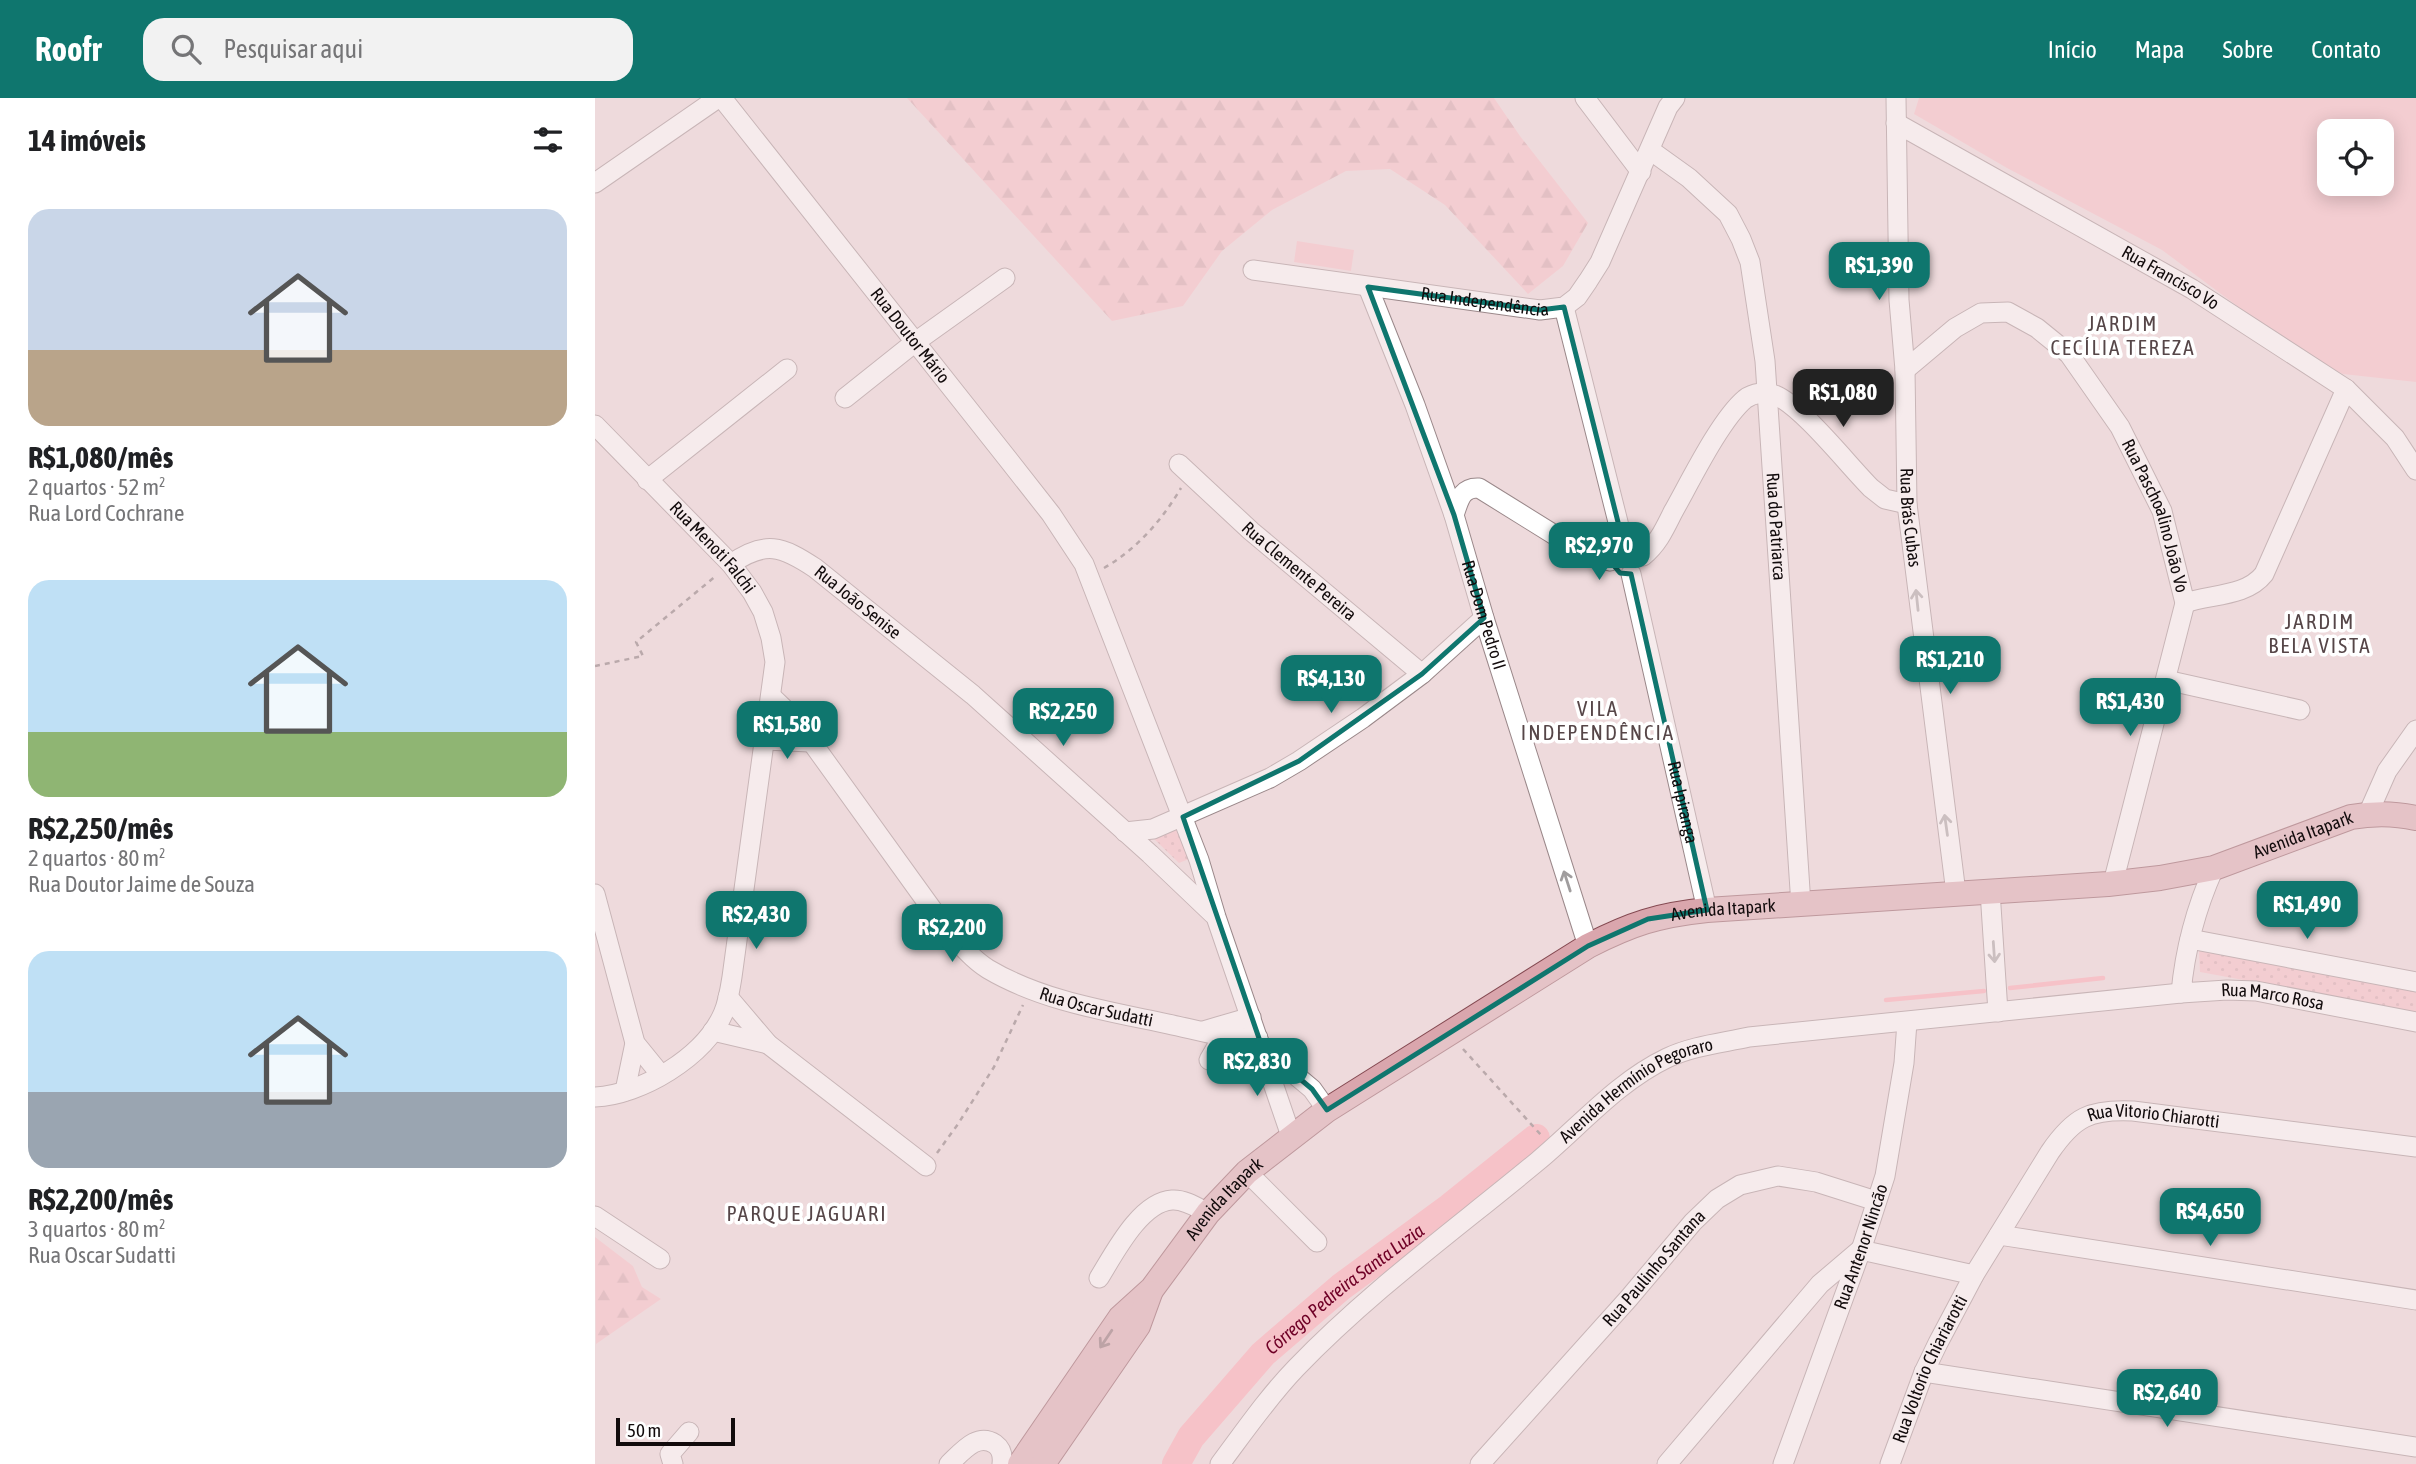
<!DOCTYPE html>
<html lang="pt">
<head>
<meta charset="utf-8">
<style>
  body { margin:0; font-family:"Asap Condensed",sans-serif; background:#f2f2f2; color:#202124; height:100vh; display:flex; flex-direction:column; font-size:26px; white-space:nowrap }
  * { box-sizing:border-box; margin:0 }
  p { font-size:23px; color:#757577 }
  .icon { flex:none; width:38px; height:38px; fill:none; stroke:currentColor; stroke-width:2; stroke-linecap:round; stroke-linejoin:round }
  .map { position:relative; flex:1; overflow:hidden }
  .side { display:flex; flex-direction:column; background:#fff; width:595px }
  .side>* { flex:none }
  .buttons { position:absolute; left:1722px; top:21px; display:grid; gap:14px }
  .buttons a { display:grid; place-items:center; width:77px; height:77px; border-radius:14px; background:#fff; box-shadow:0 4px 18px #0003; font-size:35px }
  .scale { position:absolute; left:21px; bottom:18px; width:119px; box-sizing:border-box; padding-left:7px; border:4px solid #120b0c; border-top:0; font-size:19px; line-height:24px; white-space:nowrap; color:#120b0c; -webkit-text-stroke:5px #fff; paint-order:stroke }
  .price { position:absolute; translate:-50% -60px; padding:0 16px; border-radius:14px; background:#0f766e; color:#fff; font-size:23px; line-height:46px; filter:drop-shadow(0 2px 4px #0008) }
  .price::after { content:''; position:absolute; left:50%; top:42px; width:21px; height:16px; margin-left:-10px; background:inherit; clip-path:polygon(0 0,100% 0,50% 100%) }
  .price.active { background:#222; color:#fff }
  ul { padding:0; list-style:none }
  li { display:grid; align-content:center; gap:14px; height:371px; padding:0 28px }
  li span { display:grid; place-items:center; height:217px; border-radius:21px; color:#555 }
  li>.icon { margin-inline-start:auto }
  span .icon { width:126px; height:126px; fill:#fffc; stroke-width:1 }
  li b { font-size:30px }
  h2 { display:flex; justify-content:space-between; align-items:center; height:84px; padding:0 28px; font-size:30px }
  header { display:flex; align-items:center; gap:42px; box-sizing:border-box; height:98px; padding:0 35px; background:#0f766e; color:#fff }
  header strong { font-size:33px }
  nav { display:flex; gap:38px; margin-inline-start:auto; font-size:24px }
  .search { width:490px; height:63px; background:#f2f2f2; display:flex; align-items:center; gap:18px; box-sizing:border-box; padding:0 24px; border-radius:21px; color:#757577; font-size:26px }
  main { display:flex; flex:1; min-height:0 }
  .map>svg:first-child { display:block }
  .forest { fill:url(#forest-firs) }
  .park { fill:url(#park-dots) }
  .pitch { fill:#f9bdc4; fill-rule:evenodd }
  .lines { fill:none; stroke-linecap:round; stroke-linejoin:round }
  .stream { stroke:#ffa4af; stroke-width:4.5 }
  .river { stroke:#ffa4af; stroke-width:28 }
  .minor-casing { stroke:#9a888a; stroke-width:21 }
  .major-casing { stroke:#844951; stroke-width:26 }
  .path { stroke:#7a6d6f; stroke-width:2.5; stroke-dasharray:5 5; stroke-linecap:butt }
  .minor { stroke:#fff; stroke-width:19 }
  .major { stroke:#daa6ad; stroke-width:24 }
  .oneway { stroke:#a09d9e }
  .oneway2 { stroke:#806065 }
  .marked { fill:none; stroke:#0f766e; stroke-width:5; stroke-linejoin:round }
  .labels { text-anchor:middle; stroke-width:7; stroke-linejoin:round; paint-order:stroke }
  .street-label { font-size:18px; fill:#120b0c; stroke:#fff }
  .water-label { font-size:19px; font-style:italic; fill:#6f0026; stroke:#fff }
  .quarter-label { font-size:21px; letter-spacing:2px; fill:#564648; stroke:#fff }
</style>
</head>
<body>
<header>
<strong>Roofr</strong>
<div class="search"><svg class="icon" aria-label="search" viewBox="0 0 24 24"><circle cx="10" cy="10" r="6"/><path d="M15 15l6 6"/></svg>Pesquisar aqui</div>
<nav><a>Início</a><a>Mapa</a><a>Sobre</a><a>Contato</a></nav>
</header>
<main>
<section class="side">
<h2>14 imóveis<svg class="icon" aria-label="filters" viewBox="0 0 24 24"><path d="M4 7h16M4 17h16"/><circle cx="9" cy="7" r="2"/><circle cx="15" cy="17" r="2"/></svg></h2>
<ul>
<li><span style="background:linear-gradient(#c9d6e8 65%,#b9a48a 0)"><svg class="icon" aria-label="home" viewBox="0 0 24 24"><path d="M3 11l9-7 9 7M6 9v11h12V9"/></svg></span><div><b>R$1,080/mês</b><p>2 quartos · 52 m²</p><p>Rua Lord Cochrane</p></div></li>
<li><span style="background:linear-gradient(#bfe0f5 70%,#8fb573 0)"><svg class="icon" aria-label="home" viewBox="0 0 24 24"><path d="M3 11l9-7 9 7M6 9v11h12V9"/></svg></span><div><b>R$2,250/mês</b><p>2 quartos · 80 m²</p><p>Rua Doutor Jaime de Souza</p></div></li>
<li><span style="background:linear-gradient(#bfe0f5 65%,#9aa5b1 0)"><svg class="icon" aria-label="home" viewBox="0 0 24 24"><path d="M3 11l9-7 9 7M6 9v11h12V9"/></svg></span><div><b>R$2,200/mês</b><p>3 quartos · 80 m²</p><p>Rua Oscar Sudatti</p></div></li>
</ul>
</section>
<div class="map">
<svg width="1821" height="1366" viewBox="0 0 1821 1366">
  <defs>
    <pattern id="forest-firs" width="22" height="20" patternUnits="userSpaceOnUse" patternTransform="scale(1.75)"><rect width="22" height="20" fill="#f9bdc4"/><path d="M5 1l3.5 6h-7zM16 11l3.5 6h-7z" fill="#d4a1a7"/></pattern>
    <pattern id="park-dots" width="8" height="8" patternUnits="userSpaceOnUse" patternTransform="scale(1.75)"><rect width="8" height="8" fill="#f9bdc4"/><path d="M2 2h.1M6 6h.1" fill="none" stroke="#d4a1a7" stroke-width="1.8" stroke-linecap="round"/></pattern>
  </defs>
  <rect width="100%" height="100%" fill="#eedadc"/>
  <!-- forest -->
  <g class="forest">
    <polygon points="312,0 899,0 925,38 993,125 968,168 933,196 850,107 795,71 751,73 677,112 627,153 588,208 517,223"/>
    <polygon points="0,1139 38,1168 47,1189 66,1201 1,1246"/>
  </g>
  <!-- park -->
  <g class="park">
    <polygon points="583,726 594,761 584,765 558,740"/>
    <polygon points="1604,853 1821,890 1821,914 1605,874"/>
  </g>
  <!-- pitch -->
  <g class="pitch">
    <path d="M1324 0H1821V284L1748 276 1704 254 1567 152 1412 70 1319 16ZM1734 33H1787V86H1734Z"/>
    <polygon points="702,143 759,152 756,173 699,164"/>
  </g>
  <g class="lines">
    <!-- stream -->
    <g class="stream">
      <polyline points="1415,890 1508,880"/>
      <polyline points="1291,902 1389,893"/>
    </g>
    <!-- river -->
    <path class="river" id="s1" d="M581 1366 596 1339 668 1256 746 1189 855 1109 941 1040"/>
    <defs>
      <g id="minor">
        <path id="s2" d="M127 0 412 360 456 416 489 466 604 762 621 819 696 1038"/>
        <polyline points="990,0 1046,74"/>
        <path id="s3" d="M1301 0 1304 202 1310 272 1312 406 1361 795"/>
        <path id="s4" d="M1301 25 1597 191 1751 291 1800 340 1821 372"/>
        <path id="s5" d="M1055 52 1094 80 1133 116 1146 141 1155 164 1170 263 1206 807"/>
        <polyline points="0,85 123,0"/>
        <path id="s6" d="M658 172 945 212 969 209 982 199 993 183 1005 164 1073 9 1080 0"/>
        <path id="s7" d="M773 189 820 307 859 417 889 520 993 848"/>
        <polyline points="969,209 1028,444"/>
        <path id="s8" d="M1310 272 1360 230 1386 215 1413 214 1442 230 1474 256 1525 329 1567 413 1590 505C1615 496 1651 499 1669 476L1751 291"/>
        <polyline points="250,300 319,245 410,180"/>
        <path id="s9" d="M0 327 136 466 157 494 168 514 176 540 180 564 137 879C135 892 133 905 128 916 109 959 46 997 0 999"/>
        <path id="s10" d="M584 366 656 433 827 576"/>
        <polyline points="52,382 192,271"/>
        <path d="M859 417C864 403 866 389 884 390L995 459 1015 463"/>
        <path d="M1048 458C1063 446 1070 430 1078 414 1095 384 1125 322 1150 301 1158 295 1171 293 1180 297 1207 308 1253 367 1276 390L1290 401 1312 406"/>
        <path id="s11" d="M136 466C170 442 187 448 220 470L378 597 555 756 618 816"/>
        <path id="s12" d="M1036 476 1112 812"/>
        <polyline points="1571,582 1705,612"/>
        <path id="s13" d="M177 599 200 621 347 825C361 841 375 860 393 871 447 903 512 913 573 926 603 932 632 942 663 940"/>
        <polyline points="170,642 215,644"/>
        <polyline points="1773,716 1792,673 1821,632"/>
        <polyline points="530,734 558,731 675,680 704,663 768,620 827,576 889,520"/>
        <path id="s14" d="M1619 770C1601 810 1590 851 1586 895L1632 892 1661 893 1821 924"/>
        <polyline points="1518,785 1590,505"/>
        <polyline points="1395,793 1403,914"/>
        <polyline points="0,796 40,945 66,977"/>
        <polyline points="1595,841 1821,884"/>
        <polyline points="133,899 173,946 331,1068"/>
        <polyline points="118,933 173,946"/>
        <polyline points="608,933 656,919"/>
        <polyline points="668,950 717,991 732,1012"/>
        <polyline points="614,962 628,938"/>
        <polyline points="30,993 40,945"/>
        <polyline points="652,1074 722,1144"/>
        <polyline points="0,1118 65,1161"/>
        <polyline points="1404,1137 1821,1202"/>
        <polyline points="1266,1152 1379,1177"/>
        <path d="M504 1180C519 1156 545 1104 577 1102 590 1101 603 1110 613 1115"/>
        <polyline points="1329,1274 1821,1349"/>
        <polyline points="78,1366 75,1356 94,1334"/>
        <path d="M354 1366C367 1354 382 1334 400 1346 407 1351 408 1358 407 1366"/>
        <path id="s15" d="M625 1366C649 1334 673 1299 701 1270 775 1193 861 1131 943 1063 985 1028 1022 984 1072 960 1097 948 1127 945 1154 939L1586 895"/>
        <path id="s16" d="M885 1366 1034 1200 1098 1124 1122 1101 1145 1087 1183 1078 1221 1084 1281 1103"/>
        <polyline points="1072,1366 1225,1186 1265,1152"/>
        <path id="s17" d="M1188 1366 1266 1152 1290 1078 1309 965 1312 924"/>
        <path id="s18" d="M1295 1366 1329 1274 1343 1245 1379 1177 1455 1054C1479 1019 1495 1011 1538 1013L1821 1049"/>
      </g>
      <g id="major">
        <path id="s19" d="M425 1366 525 1220 557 1191 613 1115 652 1074 732 1012 993 848C1036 826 1063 817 1112 812L1513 786 1565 780 1619 770 1756 719C1778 715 1799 715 1821 720"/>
        <polyline points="448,1366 543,1228 555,1195"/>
      </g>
    </defs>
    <!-- minor casing -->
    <use href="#minor" class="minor-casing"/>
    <!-- major casing -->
    <use href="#major" class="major-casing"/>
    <!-- path -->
    <g class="path">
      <path d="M509 470C542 451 567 422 586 390"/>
      <polyline points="0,568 48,558 41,544 122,477"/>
      <polyline points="868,951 946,1037"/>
      <polyline points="342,1055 363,1026 399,969 428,907"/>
    </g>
    <!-- minor -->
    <use href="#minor" class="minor"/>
    <!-- major -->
    <use href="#major" class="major"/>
  </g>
  <!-- one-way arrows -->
  <defs><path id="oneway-shaft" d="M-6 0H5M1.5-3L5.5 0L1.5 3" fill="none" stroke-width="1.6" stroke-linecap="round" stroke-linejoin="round" transform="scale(1.75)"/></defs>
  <g class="oneway">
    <use href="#oneway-shaft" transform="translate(1322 502) rotate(-96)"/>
    <use href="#oneway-shaft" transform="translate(1351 727) rotate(-98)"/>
    <use href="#oneway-shaft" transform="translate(972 783) rotate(-108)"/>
    <use href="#oneway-shaft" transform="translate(1399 854) rotate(86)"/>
  </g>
  <use class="oneway2" href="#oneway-shaft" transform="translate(511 1241) rotate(124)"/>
  <!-- marked area -->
  <path d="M0 0H1821V1366H0ZM773 189 945 212 969 209 1028 444 1015 463 1025 475 1036 476 1112 812 1053 821 993 848 732 1012 717 991 667 949 588 719 704 663 827 576 889 520 859 417Z" fill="#eedadc" fill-opacity=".55" fill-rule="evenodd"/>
  <path class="marked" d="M773 189 945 212 969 209 1028 444 1015 463 1025 475 1036 476 1112 812 1053 821 993 848 732 1012 717 991 667 949 588 719 704 663 827 576 889 520 859 417Z"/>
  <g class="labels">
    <!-- street labels -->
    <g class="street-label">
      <text dy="6" stroke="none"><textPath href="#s4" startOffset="315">Rua Francisco Vo</textPath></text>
      <text dy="6" stroke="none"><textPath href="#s6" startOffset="234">Rua Independência</textPath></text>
      <text dy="6" stroke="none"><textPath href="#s2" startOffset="303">Rua Doutor Mário</textPath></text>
      <text dy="6" stroke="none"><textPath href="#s8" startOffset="382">Rua Paschoalino João Vo</textPath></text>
      <text dy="6" stroke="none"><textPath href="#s3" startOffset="420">Rua Brás Cubas</textPath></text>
      <text dy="6" stroke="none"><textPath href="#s5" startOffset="420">Rua do Patriarca</textPath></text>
      <text dy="6" stroke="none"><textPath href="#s9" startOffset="170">Rua Menoti Falchi</textPath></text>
      <text dy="6" stroke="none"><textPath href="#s10" startOffset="161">Rua Clemente Pereira</textPath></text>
      <text dy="6" stroke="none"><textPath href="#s11" startOffset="147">Rua João Senise</textPath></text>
      <text dy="6" stroke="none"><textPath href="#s7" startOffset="348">Rua Dom Pedro II</textPath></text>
      <text dy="6" stroke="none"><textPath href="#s12" startOffset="234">Rua Ipiranga</textPath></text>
      <text dy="6" stroke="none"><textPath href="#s19" startOffset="1510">Avenida Itapark</textPath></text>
      <text dy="6" stroke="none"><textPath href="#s19" startOffset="922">Avenida Itapark</textPath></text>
      <text dy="6" stroke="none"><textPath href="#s14" startOffset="222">Rua Marco Rosa</textPath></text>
      <text dy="6" stroke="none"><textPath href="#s13" startOffset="464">Rua Oscar Sudatti</textPath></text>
      <text dy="6" stroke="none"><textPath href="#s15" startOffset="564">Avenida Hermínio Pegoraro</textPath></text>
      <text dy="6" stroke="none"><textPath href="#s18" startOffset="471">Rua Vitorio Chiarotti</textPath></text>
      <text dy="6" stroke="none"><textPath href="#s19" startOffset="336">Avenida Itapark</textPath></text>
      <text dy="6" stroke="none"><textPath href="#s17" startOffset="231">Rua Antenor Nincão</textPath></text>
      <text dy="6" stroke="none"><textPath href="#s16" startOffset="262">Rua Paulinho Santana</textPath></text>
      <text dy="6" stroke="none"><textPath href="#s18" startOffset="103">Rua Voltorio Chiariarotti</textPath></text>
    </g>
    <!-- water labels -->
    <g class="water-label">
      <text dy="7" stroke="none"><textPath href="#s1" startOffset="245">Córrego Pedreira Santa Luzia</textPath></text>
    </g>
    <!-- quarter labels -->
    <g class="quarter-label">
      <text x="1528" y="233">JARDIM<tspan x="1528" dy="24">CECÍLIA TEREZA</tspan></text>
      <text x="1725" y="531">JARDIM<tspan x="1725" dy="24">BELA VISTA</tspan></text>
      <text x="1003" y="618">VILA<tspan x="1003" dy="24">INDEPENDÊNCIA</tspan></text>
      <text x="212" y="1123">PARQUE JAGUARI</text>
    </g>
  </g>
</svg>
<div class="buttons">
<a><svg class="icon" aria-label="locate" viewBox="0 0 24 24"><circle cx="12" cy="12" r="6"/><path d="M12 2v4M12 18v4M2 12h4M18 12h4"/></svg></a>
</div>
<div class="scale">50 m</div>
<b class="price" style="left:1284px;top:204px">R$1,390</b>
<b class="price active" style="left:1248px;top:331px">R$1,080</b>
<b class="price" style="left:1004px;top:484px">R$2,970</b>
<b class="price" style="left:1355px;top:598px">R$1,210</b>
<b class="price" style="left:736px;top:617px">R$4,130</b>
<b class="price" style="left:1535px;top:640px">R$1,430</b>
<b class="price" style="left:468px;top:650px">R$2,250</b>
<b class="price" style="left:192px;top:663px">R$1,580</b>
<b class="price" style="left:1712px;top:843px">R$1,490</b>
<b class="price" style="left:161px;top:853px">R$2,430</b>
<b class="price" style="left:357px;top:866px">R$2,200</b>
<b class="price" style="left:662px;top:1000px">R$2,830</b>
<b class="price" style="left:1615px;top:1150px">R$4,650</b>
<b class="price" style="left:1572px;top:1331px">R$2,640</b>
</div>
</main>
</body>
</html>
